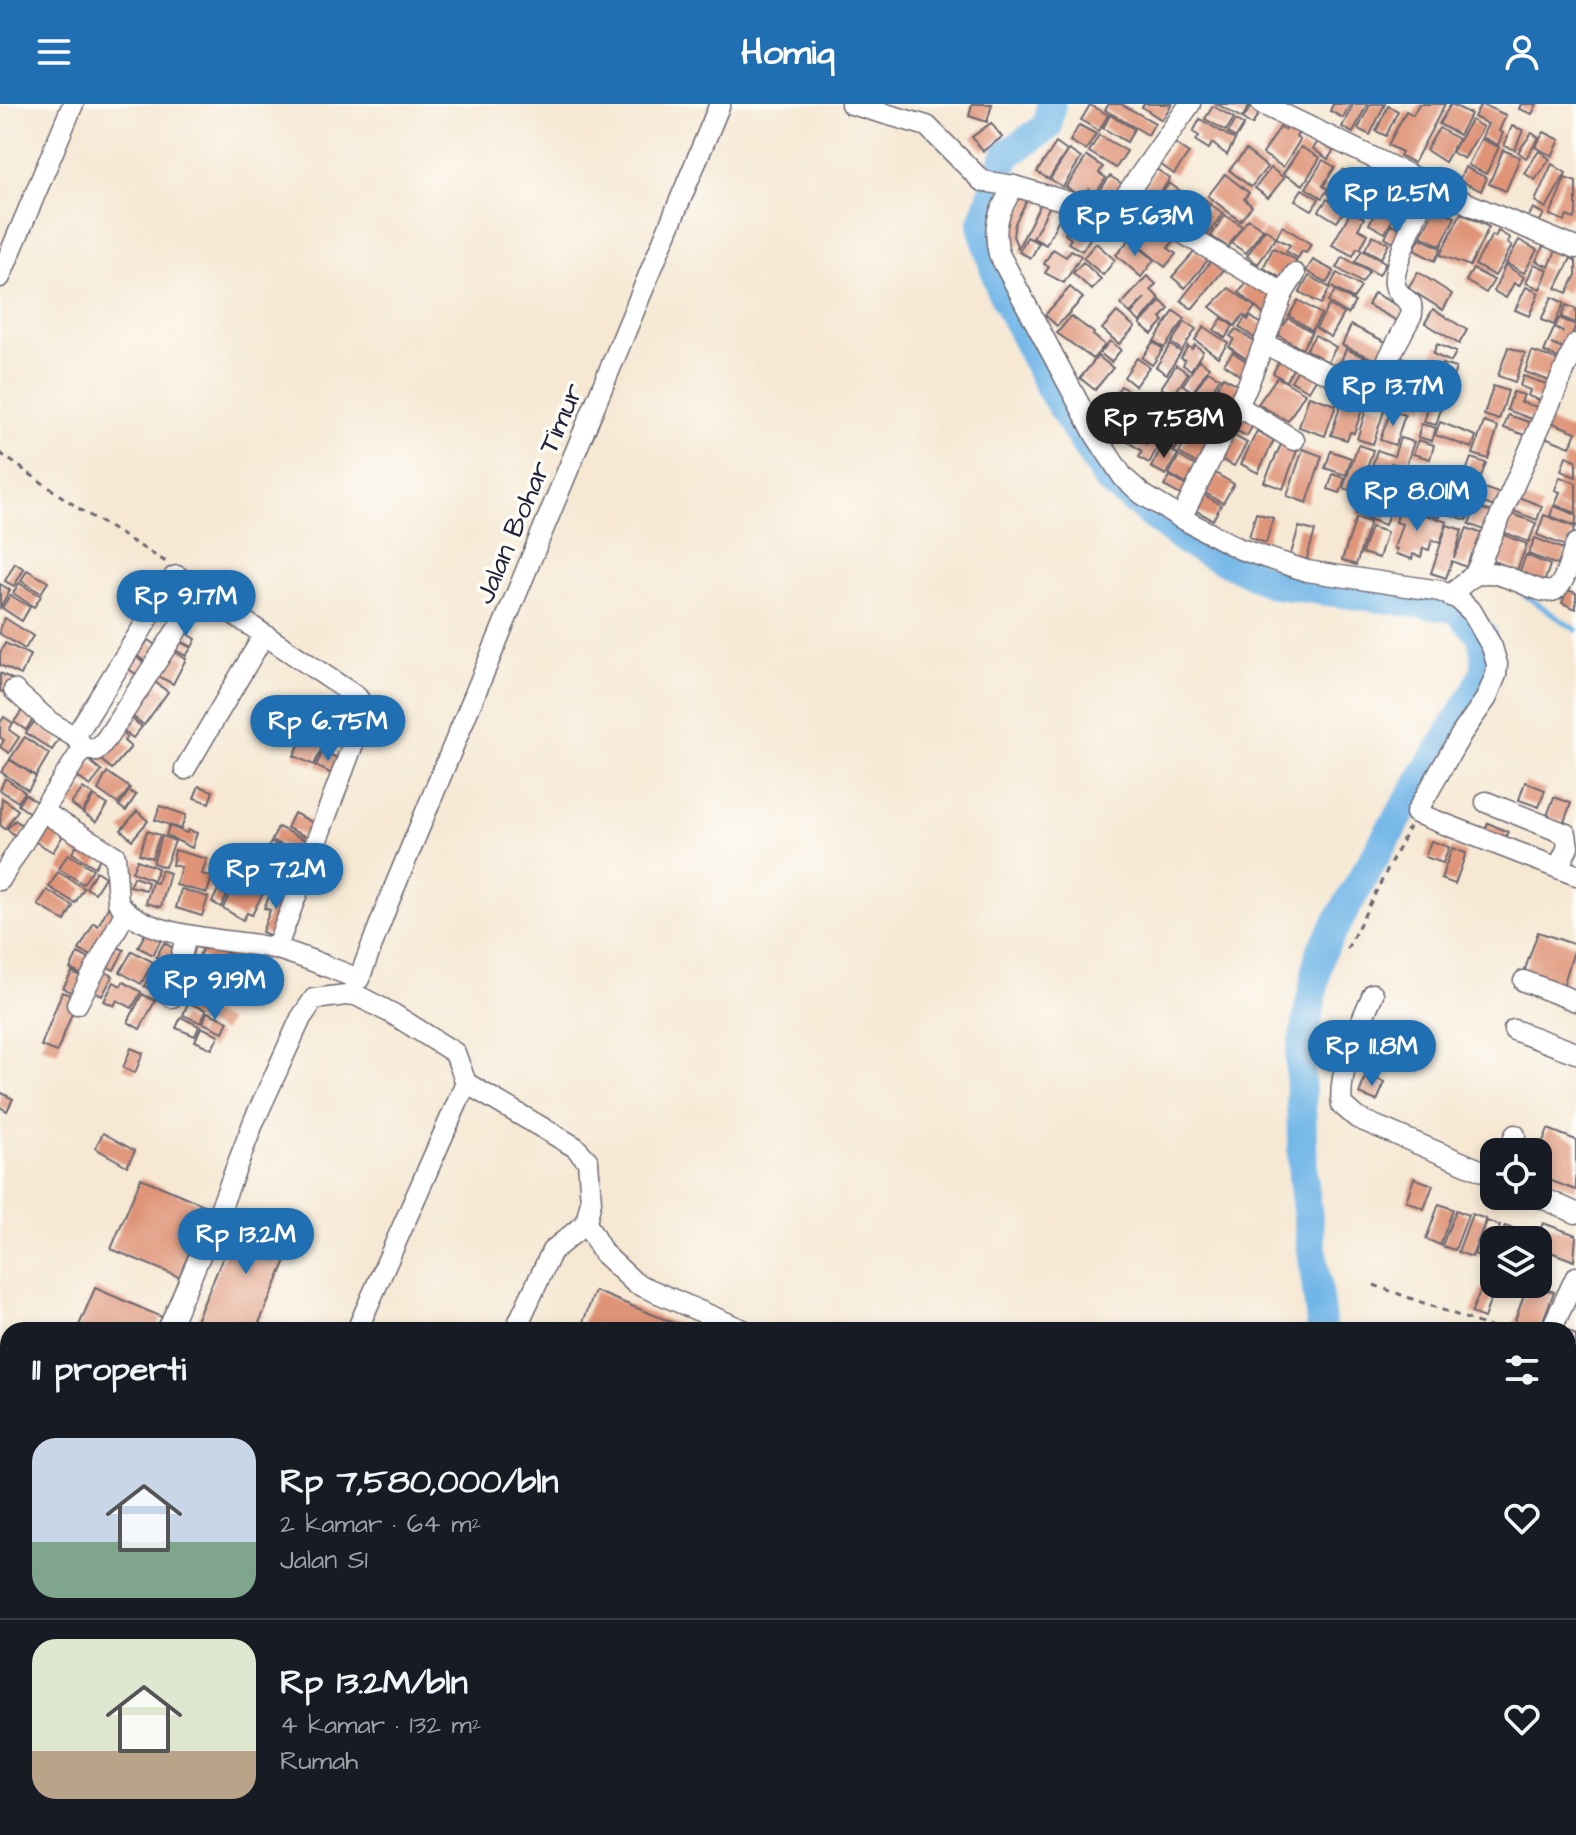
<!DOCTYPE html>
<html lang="id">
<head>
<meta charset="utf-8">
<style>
  body { margin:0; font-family:"Architects Daughter",sans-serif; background:#20242c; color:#f1f3f6; height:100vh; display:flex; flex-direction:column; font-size:30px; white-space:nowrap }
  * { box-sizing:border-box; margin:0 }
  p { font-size:26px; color:#9ea1a6 }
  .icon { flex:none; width:44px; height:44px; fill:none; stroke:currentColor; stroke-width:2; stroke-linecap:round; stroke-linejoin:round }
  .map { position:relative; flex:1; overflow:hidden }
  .drawer { position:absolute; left:0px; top:1218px; width:1576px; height:514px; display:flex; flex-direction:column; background:#171b24; border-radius:24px 24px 0 0; box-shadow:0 4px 12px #0003 }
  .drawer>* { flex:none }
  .controls { position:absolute; left:1480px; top:1034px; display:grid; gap:16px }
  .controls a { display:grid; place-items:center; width:72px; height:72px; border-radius:16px; background:#171b24; box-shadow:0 4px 12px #0003; font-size:40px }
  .price { position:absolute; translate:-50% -68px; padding:0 18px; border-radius:28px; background:#1f6fb2; color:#fff; font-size:26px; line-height:52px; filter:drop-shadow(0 2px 4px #0008) }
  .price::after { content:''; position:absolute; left:50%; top:48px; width:24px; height:18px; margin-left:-12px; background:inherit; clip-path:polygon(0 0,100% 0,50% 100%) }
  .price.selected { background:#222; color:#fff }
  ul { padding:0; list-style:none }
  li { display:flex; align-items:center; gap:24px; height:200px; padding:0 32px }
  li+li { border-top:2px solid #363941 }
  li span { display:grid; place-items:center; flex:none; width:224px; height:160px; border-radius:24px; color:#555 }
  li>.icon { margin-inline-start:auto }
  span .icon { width:96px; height:96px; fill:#fffc; stroke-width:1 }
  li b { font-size:34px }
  h2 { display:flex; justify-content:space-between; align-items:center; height:96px; padding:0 32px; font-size:34px }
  header { display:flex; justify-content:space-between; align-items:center; height:104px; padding:0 32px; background:#1f6fb2; color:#fff; font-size:36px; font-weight:700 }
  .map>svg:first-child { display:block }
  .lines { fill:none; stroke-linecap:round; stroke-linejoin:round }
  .stream { stroke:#70b5e7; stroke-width:5 }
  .river { stroke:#70b5e7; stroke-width:30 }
  .building { fill:#df9478 }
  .minor-casing { stroke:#6c6770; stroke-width:23 }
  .path { stroke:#6c6770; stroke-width:3; stroke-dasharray:6 6; stroke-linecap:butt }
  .minor { stroke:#fff; stroke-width:20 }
  .labels { text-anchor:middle; stroke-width:7; stroke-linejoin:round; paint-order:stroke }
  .street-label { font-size:28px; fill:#22223b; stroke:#fdfcf7 }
</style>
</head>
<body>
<header><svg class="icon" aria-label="menu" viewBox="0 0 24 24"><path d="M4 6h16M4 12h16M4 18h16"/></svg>Homiq<svg class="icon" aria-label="person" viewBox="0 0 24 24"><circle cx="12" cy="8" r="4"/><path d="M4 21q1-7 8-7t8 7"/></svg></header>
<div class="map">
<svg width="1576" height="1731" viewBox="0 0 1576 1731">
  <rect width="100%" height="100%" fill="#fdfcf7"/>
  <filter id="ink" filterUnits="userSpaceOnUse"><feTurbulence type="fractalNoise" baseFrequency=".0125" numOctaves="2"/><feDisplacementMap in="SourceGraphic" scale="16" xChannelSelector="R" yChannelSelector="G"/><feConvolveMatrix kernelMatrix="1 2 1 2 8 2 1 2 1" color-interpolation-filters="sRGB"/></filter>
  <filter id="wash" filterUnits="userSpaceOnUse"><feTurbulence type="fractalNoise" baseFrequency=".006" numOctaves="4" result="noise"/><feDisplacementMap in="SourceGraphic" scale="32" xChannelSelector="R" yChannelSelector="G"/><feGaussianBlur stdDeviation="1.8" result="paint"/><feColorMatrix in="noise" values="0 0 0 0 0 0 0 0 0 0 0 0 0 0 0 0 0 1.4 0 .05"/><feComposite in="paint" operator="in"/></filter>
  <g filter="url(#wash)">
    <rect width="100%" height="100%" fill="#f6e8d3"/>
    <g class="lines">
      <!-- stream -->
      <polyline class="stream" points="1520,488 1576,526"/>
      <!-- river -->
      <g class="river">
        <polyline points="1051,0 1047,23 1006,51 982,121 1001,186 1051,285 1107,375 1188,439 1274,480 1456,504 1482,531 1487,563 1475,589 1388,730 1320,849 1300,956 1303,1074 1322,1226"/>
        <polyline points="1047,1731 1050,1724"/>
      </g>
    </g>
    <g id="blocks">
      <!-- building -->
      <g class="building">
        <polygon points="972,0 992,0 987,18 969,12"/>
        <polygon points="1109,0 1121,0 1155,19 1148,31 1105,6"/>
        <polygon points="1144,0 1172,0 1162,16 1142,3"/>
        <polygon points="1217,0 1246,0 1249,2 1242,14"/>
        <polygon points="1252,0 1261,6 1252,21 1243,15"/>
        <polygon points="1333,0 1350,0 1343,14 1330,7"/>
        <polygon points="1353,0 1367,0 1353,29 1342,23"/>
        <polygon points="1370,0 1385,0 1370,31 1358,25"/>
        <polygon points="1419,0 1445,0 1414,59 1400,52 1402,48 1388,41 1406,7 1413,11"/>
        <polygon points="1451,0 1471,10 1459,31 1439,20"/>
        <polygon points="1481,0 1506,11 1499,27 1503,29 1498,41 1482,33 1488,20 1474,13"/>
        <polygon points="1521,0 1537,0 1532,10 1519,5"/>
        <polygon points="1090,1 1108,11 1099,27 1081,16"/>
        <polygon points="1213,2 1234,14 1226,27 1205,15"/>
        <polygon points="1388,2 1398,7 1386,32 1376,27"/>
        <polygon points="1110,11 1134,25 1127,38 1103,24"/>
        <polygon points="1200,15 1235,36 1227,51 1212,39 1209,45 1196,37 1199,32 1193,28"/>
        <polygon points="1236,16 1244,21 1236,34 1228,29"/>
        <polygon points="1471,16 1483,23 1464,55 1452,48"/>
        <polygon points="1290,17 1301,25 1296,33 1300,36 1283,63 1263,50 1280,23 1285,26"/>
        <polygon points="991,19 1002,33 983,47 972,33"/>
        <polygon points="1079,21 1096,30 1086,46 1070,37"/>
        <polygon points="1512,22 1523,26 1515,46 1504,42"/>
        <polygon points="1439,24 1458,35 1445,58 1426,46"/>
        <polygon points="1544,28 1560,36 1552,52 1535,43"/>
        <polygon points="1532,29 1539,34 1526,54 1518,48"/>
        <polygon points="1099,31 1127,47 1116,64 1089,48"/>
        <polygon points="1322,31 1337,41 1328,55 1313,45"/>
        <polygon points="1481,35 1499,43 1486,70 1468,61"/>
        <polygon points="1056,39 1067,47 1049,75 1037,68"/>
        <polygon points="1174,39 1189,49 1174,70 1160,60"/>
        <polygon points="1301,43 1320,54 1303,81 1283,70"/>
        <polygon points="1069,46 1081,54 1063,83 1050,75"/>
        <polygon points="1246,46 1267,63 1251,83 1229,66"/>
        <polygon points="1503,46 1520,53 1506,87 1489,80"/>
        <polygon points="1539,47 1550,55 1535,76 1524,69"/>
        <polygon points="1087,52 1103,63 1099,69 1106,74 1095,90 1089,85 1083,94 1066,83"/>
        <polygon points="1323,56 1335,63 1323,82 1328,85 1322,94 1306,84"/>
        <polygon points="1552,60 1566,69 1546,104 1535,97"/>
        <polygon points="1465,63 1487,74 1481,87 1459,76"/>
        <polygon points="1271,64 1284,74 1268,94 1255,84"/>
        <polygon points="1156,65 1170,74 1154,98 1141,88"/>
        <polygon points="1343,66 1353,73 1338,96 1328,90"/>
        <polygon points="1225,70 1249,89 1244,95 1252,102 1240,117 1208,92"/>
        <polygon points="1110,72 1124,81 1113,97 1099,88"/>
        <polygon points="1354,74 1363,79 1347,104 1339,98"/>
        <polygon points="1565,74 1576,78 1576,111 1574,115 1567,112 1565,117 1550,111"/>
        <polygon points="1169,79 1195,97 1199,91 1208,98 1189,125 1155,100"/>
        <polygon points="1365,81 1378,88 1366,111 1353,104"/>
        <polygon points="1302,85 1319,95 1312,106 1295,96"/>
        <polygon points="1392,85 1405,92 1385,129 1369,120 1380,99 1384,101"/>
        <polygon points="1031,89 1043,95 1018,144 1013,132 1015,119"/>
        <polygon points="1327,95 1345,106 1337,118 1319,107"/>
        <polygon points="1051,100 1063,107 1046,141 1033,134"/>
        <polygon points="1210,100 1223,109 1207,132 1195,123"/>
        <polygon points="1435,103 1455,113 1441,142 1421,132"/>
        <polygon points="1533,104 1544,110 1538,120 1528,114"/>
        <polygon points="1081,106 1100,119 1082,147 1068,139 1071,135 1065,130"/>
        <polygon points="1351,107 1364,114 1358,125 1368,130 1360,145 1357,144 1353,152 1332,141"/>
        <polygon points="1461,109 1489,123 1470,162 1440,151"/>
        <polygon points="1225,111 1242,122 1228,143 1211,132"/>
        <polygon points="1158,115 1178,132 1168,144 1176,150 1165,163 1132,136 1143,123 1148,127"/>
        <polygon points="1248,115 1263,125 1246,149 1231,139"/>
        <polygon points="1392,120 1409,129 1401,143 1385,134"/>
        <polygon points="1282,122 1311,140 1306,149 1302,147 1298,154 1286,147 1290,141 1276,134"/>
        <polygon points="1265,125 1276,133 1258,160 1247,152"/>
        <polygon points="1498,127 1510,134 1507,139 1512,142 1495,172 1475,161 1492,131 1495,133"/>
        <polygon points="1373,131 1389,140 1381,154 1365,145"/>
        <polygon points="1027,133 1039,139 1031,154 1019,148"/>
        <polygon points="1420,134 1441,144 1435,157 1414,146"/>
        <polygon points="1130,135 1154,156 1141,173 1116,151"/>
        <polygon points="1519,136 1537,146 1524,169 1506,159"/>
        <polygon points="1545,138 1557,144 1549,163 1536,157"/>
        <polygon points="1096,139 1115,156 1103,171 1083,154"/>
        <polygon points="1273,144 1297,156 1285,176 1263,164"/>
        <polygon points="1053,145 1066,153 1071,146 1081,152 1064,179 1045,169 1049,163 1044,160"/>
        <polygon points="1196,146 1208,156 1185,184 1172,173"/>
        <polygon points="1362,146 1386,159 1379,171 1355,158"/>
        <polygon points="1215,152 1227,162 1192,205 1181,196"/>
        <polygon points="1343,153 1369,168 1362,179 1337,164"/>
        <polygon points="1571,154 1576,157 1576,171 1567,189 1556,184"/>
        <polygon points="1313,156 1334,167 1327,179 1306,167"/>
        <polygon points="1083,158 1101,175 1092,186 1073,169"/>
        <polygon points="1534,160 1548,166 1540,185 1526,179"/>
        <polygon points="1505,161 1524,173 1519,182 1514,179 1506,194 1494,187"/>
        <polygon points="1473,165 1494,176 1486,189 1466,177"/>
        <polygon points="1418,168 1452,190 1443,206 1408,184"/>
        <polygon points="1337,169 1361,183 1353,195 1330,182"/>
        <polygon points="1147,172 1156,180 1151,186 1160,195 1140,218 1131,210 1145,194 1130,209 1121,201"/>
        <polygon points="1253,172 1279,194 1264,211 1239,188"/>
        <polygon points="1309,172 1330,184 1321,200 1300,188"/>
        <polygon points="1070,183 1083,194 1057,222 1045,211"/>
        <polygon points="1526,183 1539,189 1529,212 1515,206"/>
        <polygon points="1229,184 1255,203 1247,214 1243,211 1235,222 1210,203"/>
        <polygon points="1335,187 1355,198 1348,210 1328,198"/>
        <polygon points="1374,189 1410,208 1403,220 1368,201"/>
        <polygon points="1552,193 1564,199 1554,221 1541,216"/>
        <polygon points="1298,196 1321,210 1312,226 1289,212"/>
        <polygon points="1161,197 1169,205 1161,214 1164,217 1152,230 1140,220"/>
        <polygon points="1329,201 1344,210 1331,233 1316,224"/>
        <polygon points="1566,201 1576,205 1576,219 1561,213"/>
        <polygon points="1433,205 1467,226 1459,240 1425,219"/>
        <polygon points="1174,207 1185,215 1164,244 1154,237"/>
        <polygon points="1117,208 1135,223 1119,240 1102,225"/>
        <polygon points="1071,212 1094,229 1093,231 1105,241 1093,255 1057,229"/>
        <polygon points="1250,212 1265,223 1257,236 1239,223 1245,214 1248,216"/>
        <polygon points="1222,214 1233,222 1225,234 1214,226"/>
        <polygon points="1288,214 1312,228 1302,245 1278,231 1280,229 1275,226 1280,219 1284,221"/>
        <polygon points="1559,214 1576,221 1566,245 1551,240 1567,247 1563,256 1544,248 1554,224 1564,228 1555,223"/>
        <polygon points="1185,218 1196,225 1182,246 1171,239"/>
        <polygon points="1351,221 1386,238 1377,257 1342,241"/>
        <polygon points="1204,223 1228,239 1218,253 1195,236"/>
        <polygon points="1236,225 1260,241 1251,258 1229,243 1234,235 1230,232"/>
        <polygon points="1315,231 1336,243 1328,258 1306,246"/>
        <polygon points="1110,237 1121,246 1111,258 1100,249"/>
        <polygon points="1153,238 1163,245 1152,261 1142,254"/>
        <polygon points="1437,240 1456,248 1451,258 1433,250"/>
        <polygon points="1170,241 1181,248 1167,270 1156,263"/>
        <polygon points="1195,241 1203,247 1191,266 1183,261 1185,256 1181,254 1188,242 1192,245"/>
        <polygon points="1508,243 1525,249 1515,278 1498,272"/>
        <polygon points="1346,245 1380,260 1373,275 1340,259"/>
        <polygon points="1532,247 1560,257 1553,278 1525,268"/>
        <polygon points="1233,248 1251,261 1242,273 1224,260"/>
        <polygon points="1098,252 1113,264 1095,286 1080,274"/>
        <polygon points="1282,252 1296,260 1286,277 1273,269"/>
        <polygon points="1402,253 1421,261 1414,279 1395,272"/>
        <polygon points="1137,254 1149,263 1135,282 1124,273"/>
        <polygon points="1199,256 1209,263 1193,288 1183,281"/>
        <polygon points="1301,260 1319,270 1309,287 1291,277"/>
        <polygon points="1442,260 1456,264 1447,293 1433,289"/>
        <polygon points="1176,261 1188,269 1173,292 1161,284"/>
        <polygon points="1422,265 1436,269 1425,305 1411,301"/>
        <polygon points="1208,267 1220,274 1199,307 1187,299"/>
        <polygon points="1523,272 1549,281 1544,298 1528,292 1530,286 1520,282"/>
        <polygon points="1223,273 1244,284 1232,306 1211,295"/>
        <polygon points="1277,273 1305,289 1288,317 1258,300"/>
        <polygon points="1394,274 1413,281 1407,296 1393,290 1395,285 1390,284"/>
        <polygon points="1121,282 1132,290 1122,304 1111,296"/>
        <polygon points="1493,282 1508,287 1499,316 1484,311"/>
        <polygon points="1513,288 1524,291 1521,298 1540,304 1535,316 1507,306"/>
        <polygon points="1432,291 1444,295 1436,321 1424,318"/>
        <polygon points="1309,292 1336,301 1325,332 1299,323"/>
        <polygon points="1343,293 1364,300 1354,329 1350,328 1347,336 1331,331"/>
        <polygon points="1208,297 1230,309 1222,322 1201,310"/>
        <polygon points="1109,298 1121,307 1110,322 1098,313"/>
        <polygon points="1368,299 1385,304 1373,340 1357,335"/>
        <polygon points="1391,306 1405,311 1395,341 1380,336"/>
        <polygon points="1236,308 1255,317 1247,332 1228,323"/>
        <polygon points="1508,311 1532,319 1528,332 1504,324"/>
        <polygon points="1200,312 1220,324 1213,336 1193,325"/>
        <polygon points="1548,317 1576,328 1570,343 1542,332"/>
        <polygon points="1440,318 1476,332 1472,344 1435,331"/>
        <polygon points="1484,318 1498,323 1488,355 1473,350"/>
        <polygon points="1159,319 1182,336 1175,346 1152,329"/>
        <polygon points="1421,320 1436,324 1432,337 1418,333"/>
        <polygon points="1134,327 1146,340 1151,331 1161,337 1149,359 1139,353 1142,347 1127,337"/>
        <polygon points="1191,327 1214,340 1201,362 1179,349"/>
        <polygon points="1257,327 1274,336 1258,369 1241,360"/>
        <polygon points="1227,328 1247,339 1234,362 1214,352"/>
        <polygon points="1400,334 1414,338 1405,364 1391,359 1388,368 1372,363 1377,346 1394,352"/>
        <polygon points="1283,336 1299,341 1283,385 1264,378"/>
        <polygon points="1418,336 1434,341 1430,355 1413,350"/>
        <polygon points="1358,341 1373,346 1359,389 1343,384"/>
        <polygon points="1162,342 1178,350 1166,371 1151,363"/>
        <polygon points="1303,345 1322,352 1307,399 1287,392"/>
        <polygon points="1331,347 1351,354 1346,371 1325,364"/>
        <polygon points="1179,352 1203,366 1193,384 1169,370"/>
        <polygon points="1566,352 1576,356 1576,373 1561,367"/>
        <polygon points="1471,354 1486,359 1478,381 1463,376"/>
        <polygon points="1424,363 1447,370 1443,383 1420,376"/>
        <polygon points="1210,366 1234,380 1223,399 1200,386"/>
        <polygon points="1370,368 1386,373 1380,390 1365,385"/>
        <polygon points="1333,370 1345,374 1340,389 1328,385"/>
        <polygon points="1170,372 1191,385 1186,394 1164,382"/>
        <polygon points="1560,373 1576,379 1576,409 1555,401 1560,388 1555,386"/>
        <polygon points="1423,380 1450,389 1446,403 1418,394"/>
        <polygon points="1462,381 1477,386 1467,416 1451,411"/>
        <polygon points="1481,383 1504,391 1499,405 1476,396"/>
        <polygon points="1199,388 1221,401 1213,416 1189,403"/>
        <polygon points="1363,388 1377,393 1374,401 1390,406 1385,421 1356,410"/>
        <polygon points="1516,392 1542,402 1537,416 1511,406"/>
        <polygon points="1422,397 1443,404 1440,413 1418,407"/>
        <polygon points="1476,402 1496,410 1489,428 1469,420"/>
        <polygon points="1554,402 1576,411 1576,422 1550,412"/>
        <polygon points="1400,403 1447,418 1440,439 1432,436 1429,446 1423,444 1421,453 1413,450 1412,455 1396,450 1397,445 1394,444 1402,420 1396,418"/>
        <polygon points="1256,409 1273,414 1266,439 1249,433"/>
        <polygon points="1510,409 1536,419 1529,438 1503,428"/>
        <polygon points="1544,411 1575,423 1568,443 1537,431"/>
        <polygon points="1356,414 1370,418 1356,461 1342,456"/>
        <polygon points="1447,421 1462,426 1454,454 1467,424 1488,432 1480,454 1471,451 1466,463 1452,457 1446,474 1431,469"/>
        <polygon points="1299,423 1315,427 1306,457 1290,453"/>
        <polygon points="1371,423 1387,428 1379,454 1362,449"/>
        <polygon points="1501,430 1527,440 1517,466 1491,456"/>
        <polygon points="1535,434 1566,446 1560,462 1528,450"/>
        <polygon points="1526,451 1550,461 1544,479 1519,469"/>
        <polygon points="15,459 24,465 14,482 5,477"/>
        <polygon points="27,466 48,478 41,489 21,477"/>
        <polygon points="19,479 41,492 34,503 13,489"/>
        <polygon points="0,480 10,486 0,503"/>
        <polygon points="1567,486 1576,489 1576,505 1562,499"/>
        <polygon points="10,491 30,503 22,517 2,504"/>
        <polygon points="5,514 33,532 25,545 0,530 0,523"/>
        <polygon points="180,525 196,535 192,543 175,534"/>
        <polygon points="175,535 191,544 186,552 171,544"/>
        <polygon points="148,536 161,545 151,561 137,552"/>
        <polygon points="5,539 30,551 21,571 0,561 0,549"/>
        <polygon points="170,546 186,555 173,580 156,571"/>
        <polygon points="135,552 149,562 142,574 127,564"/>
        <polygon points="0,569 12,575 5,589 0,587"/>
        <polygon points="151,575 168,588 144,621 132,612 148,591 142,586"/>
        <polygon points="23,605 34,613 26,626 14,618"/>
        <polygon points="126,610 142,623 133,634 116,622"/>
        <polygon points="4,613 13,619 9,626 19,633 9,649 0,643 4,636 0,633 0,619"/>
        <polygon points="34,618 59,635 52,646 26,629"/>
        <polygon points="307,623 327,633 314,661 294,652"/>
        <polygon points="118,625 127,633 124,637 131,643 112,665 95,651"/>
        <polygon points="25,633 49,650 36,672 10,655"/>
        <polygon points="323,647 341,656 334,671 316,662"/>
        <polygon points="86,654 102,667 90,682 73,669"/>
        <polygon points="10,656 36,673 28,686 1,668"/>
        <polygon points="107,668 130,684 118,700 98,686"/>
        <polygon points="5,674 25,688 18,698 0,686"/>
        <polygon points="1525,678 1545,686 1539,703 1519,696"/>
        <polygon points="199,682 213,687 209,699 194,694"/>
        <polygon points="83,684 93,691 82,708 71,700"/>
        <polygon points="129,687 136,691 126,707 119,702"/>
        <polygon points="25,690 40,700 33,711 18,701"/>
        <polygon points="94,692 108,701 96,718 83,709"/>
        <polygon points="1554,693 1571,699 1564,718 1547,712"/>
        <polygon points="2,694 18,706 5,725 0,721"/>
        <polygon points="160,702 186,711 181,725 155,716"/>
        <polygon points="137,707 148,717 132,736 121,726"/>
        <polygon points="294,709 318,721 311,735 287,724"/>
        <polygon points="15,716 26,724 18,734 7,725"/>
        <polygon points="43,717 64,730 53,748 32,736"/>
        <polygon points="1488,719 1508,728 1504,737 1484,728"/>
        <polygon points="169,722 187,729 188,726 197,729 192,744 166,731"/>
        <polygon points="278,723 310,738 304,752 272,736"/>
        <polygon points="147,727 160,731 152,754 139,750"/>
        <polygon points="162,732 175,737 165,763 153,759"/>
        <polygon points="80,736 103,749 95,763 72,749"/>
        <polygon points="1431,737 1449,743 1443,759 1425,753"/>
        <polygon points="271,738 295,750 290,759 266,747"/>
        <polygon points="1452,744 1466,749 1455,780 1441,775"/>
        <polygon points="175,746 207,755 202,770 212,773 207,789 176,781 181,763 172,761"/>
        <polygon points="256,747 294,766 287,782 248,764"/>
        <polygon points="68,750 93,765 83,780 59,765"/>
        <polygon points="137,756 158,764 153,776 132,768"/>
        <polygon points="225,758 241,765 231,783 222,779 224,773 219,770"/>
        <polygon points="243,765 268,779 252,811 247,809 243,816 223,804"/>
        <polygon points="161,766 170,769 161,803 146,799 152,778 157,779"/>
        <polygon points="96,767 105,773 95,789 86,784"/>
        <polygon points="58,768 84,784 75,799 49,783"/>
        <polygon points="133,773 148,778 146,786 130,782"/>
        <polygon points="221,780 230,785 221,803 212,798"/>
        <polygon points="273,783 293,791 276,834 262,828 270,806 264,804"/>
        <polygon points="181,785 208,793 202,812 176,804"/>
        <polygon points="47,786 73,802 65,817 38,801"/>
        <polygon points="110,800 124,807 97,855 79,846 94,819 98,822"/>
        <polygon points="146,828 161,836 153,851 138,843"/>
        <polygon points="1538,828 1576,841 1562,885 1523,871"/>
        <polygon points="164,839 179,847 171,861 156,853"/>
        <polygon points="205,839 235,853 230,865 199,852"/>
        <polygon points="114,841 124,846 114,866 104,861"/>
        <polygon points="132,847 153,858 141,880 120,868"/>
        <polygon points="78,849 95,858 86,873 70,865"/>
        <polygon points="238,851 247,855 240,871 231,867"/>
        <polygon points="249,856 265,863 259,877 243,871"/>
        <polygon points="157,858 170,865 164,875 172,879 162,898 155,894 157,889 144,882"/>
        <polygon points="203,859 228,870 222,884 197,873"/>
        <polygon points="101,866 113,872 102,892 91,886"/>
        <polygon points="72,868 86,875 77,891 63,884"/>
        <polygon points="231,871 247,878 240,893 225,885"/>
        <polygon points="114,878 121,882 123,878 141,888 132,904 117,896 114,902 104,897"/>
        <polygon points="197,883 217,891 212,902 192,894"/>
        <polygon points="62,888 78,894 57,948 41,942"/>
        <polygon points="142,890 155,897 140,925 128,918"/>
        <polygon points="188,899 206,906 201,919 183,911"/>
        <polygon points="207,908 228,917 223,928 203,919"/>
        <polygon points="181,913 199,922 195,932 176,924"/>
        <polygon points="201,923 219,931 212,945 195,937"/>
        <polygon points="131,944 143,949 135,969 123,964"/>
        <polygon points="1366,971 1385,978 1377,997 1359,990"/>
        <polygon points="0,988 13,995 7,1007 0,1003"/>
        <polygon points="1548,1025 1576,1036 1576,1086 1538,1072 1538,1050"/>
        <polygon points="103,1029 135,1047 127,1062 95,1044"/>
        <polygon points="141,1074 209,1103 179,1173 111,1145"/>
        <polygon points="1414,1074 1433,1081 1424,1105 1406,1097"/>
        <polygon points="1439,1100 1453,1105 1440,1141 1426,1135"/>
        <polygon points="1456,1106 1468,1111 1455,1146 1442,1142"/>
        <polygon points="243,1107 297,1131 256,1226 192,1226"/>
        <polygon points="1472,1110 1486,1115 1472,1153 1458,1148"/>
        <polygon points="1487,1117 1500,1122 1488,1155 1474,1150"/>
        <polygon points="1543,1119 1576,1131 1574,1157 1538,1143 1536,1136"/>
        <polygon points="1505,1122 1532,1132 1530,1136 1499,1136"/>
        <polygon points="1528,1180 1554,1188 1539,1226 1524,1226 1513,1222"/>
        <polygon points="95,1184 162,1213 156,1226 77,1226"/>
        <polygon points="1481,1185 1493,1189 1484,1214 1471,1209"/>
        <polygon points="595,1187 691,1226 580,1226"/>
        <polygon points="1568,1227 1576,1231 1576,1255 1568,1252"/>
        <polygon points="1568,1254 1576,1258 1573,1281 1568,1278"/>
        <polygon points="8,1385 8,1568 0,1587 0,1403"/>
        <polygon points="8,1653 8,1724 40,1724 37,1731 0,1731 0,1671"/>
        <polygon points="43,1724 126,1724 123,1731 40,1731"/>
        <polygon points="185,1724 265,1724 262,1731 182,1731"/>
      </g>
    </g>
  </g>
  <g filter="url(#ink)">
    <use href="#blocks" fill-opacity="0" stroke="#6c6770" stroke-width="2"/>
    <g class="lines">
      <defs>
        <g id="minor">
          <polyline points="851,0 927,22 982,77 1014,82 1103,108 1112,106 1124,94 1190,0"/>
          <polyline points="1262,0 1471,101 1576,144"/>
          <path d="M1014 82C999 106 992 122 999 150L1096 332 1123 373 1142 390 1181 414 1240 445 1307 467 1440 487 1458 495 1472 508 1492 543 1497 560 1496 571 1486 595 1462 629 1416 709 1576 771"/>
          <polyline points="1124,94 1283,189"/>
          <polyline points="0,173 73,0"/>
          <path d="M1264 240 1360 284 1374 282 1412 210 1411 200C1405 194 1396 189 1395 180 1391 162 1421 102 1429 82"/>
          <polyline points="1238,302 1294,336"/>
          <polyline points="1181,414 1247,283 1283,189 1295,170"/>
          <polyline points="1475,470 1576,240"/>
          <path d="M1450 492C1457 486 1465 476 1474 472 1500 458 1540 497 1556 485 1566 478 1571 452 1576 440"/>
          <polyline points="14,586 50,618 75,633 84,643 42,707"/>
          <polyline points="75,633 174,473 177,472 357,593 363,602 362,616 276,845"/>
          <polyline points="84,643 96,647 107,634 202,487"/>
          <polyline points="185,665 264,531"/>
          <polyline points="1486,698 1566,730 1568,743 1558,764"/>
          <path d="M0 776 42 707 115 752 118 798C146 837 234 834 277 845 304 852 332 865 359 875L388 799 720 0"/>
          <polyline points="1524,877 1576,897"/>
          <path d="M1373 890C1360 921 1337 968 1342 1001L1357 1014 1494 1072"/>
          <polyline points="172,893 186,832"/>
          <polyline points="77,900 126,807"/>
          <polyline points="1514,926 1576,949"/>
          <polyline points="1509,1048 1515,1031"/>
          <polyline points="1538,1092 1576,1109"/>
          <polyline points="168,1226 223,1098 254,1017 301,914 314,895 354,890 393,910 455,949 466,979 575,1043 588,1057 591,1097 586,1119 603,1149 635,1179 743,1226"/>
          <polyline points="357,1226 466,979"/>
          <polyline points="515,1226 552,1147 586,1119"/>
          <polyline points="1551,1226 1576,1173"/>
          <polyline points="1570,1474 1576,1462"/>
          <polyline points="0,1608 8,1590"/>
          <polyline points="143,1731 146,1724"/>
          <polyline points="309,1731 312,1724"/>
        </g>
      </defs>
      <!-- minor casing -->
      <use href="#minor" class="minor-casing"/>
      <!-- path -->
      <g class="path">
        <polyline points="0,349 81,406 166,458"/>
        <polyline points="1347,845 1409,723"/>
        <polyline points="1374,1181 1498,1226"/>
      </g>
      <!-- minor -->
      <use href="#minor" class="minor"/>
    </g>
  </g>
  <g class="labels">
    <!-- street labels -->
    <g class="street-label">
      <text transform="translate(528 389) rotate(-67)" y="10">Jalan Bohar Timur</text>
    </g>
  </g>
</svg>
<div class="controls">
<a><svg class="icon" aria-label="locate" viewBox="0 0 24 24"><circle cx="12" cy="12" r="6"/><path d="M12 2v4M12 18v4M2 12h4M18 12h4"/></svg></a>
<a><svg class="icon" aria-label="layers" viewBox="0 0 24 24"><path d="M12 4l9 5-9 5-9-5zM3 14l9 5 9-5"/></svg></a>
</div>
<b class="price" style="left:1397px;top:131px">Rp 12.5M</b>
<b class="price" style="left:1135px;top:154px">Rp 5.63M</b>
<b class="price" style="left:1393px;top:324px">Rp 13.7M</b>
<b class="price selected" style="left:1164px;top:356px">Rp 7.58M</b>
<b class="price" style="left:1417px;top:429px">Rp 8.01M</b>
<b class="price" style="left:186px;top:534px">Rp 9.17M</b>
<b class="price" style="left:328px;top:659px">Rp 6.75M</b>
<b class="price" style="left:276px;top:807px">Rp 7.2M</b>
<b class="price" style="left:215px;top:918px">Rp 9.19M</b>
<b class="price" style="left:1372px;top:984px">Rp 11.8M</b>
<b class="price" style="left:246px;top:1172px">Rp 13.2M</b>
<section class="drawer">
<h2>11 properti<svg class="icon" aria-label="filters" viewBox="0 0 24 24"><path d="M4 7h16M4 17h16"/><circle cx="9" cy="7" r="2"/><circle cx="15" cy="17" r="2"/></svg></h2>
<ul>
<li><span style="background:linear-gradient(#c9d6e8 65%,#7fa58c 0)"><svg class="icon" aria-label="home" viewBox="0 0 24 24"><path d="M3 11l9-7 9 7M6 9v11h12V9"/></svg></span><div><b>Rp 7,580,000/bln</b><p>2 kamar · 64 m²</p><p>Jalan S1</p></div><svg class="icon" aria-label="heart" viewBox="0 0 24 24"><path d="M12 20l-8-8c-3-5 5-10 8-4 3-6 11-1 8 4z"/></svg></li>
<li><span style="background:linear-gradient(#dfe7d0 70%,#b9a48a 0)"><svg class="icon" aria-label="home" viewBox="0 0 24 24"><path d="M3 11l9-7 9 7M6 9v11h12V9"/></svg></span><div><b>Rp 13.2M/bln</b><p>4 kamar · 132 m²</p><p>Rumah</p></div><svg class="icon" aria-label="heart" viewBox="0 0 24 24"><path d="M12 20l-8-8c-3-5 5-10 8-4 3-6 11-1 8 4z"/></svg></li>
</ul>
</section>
</div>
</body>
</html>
